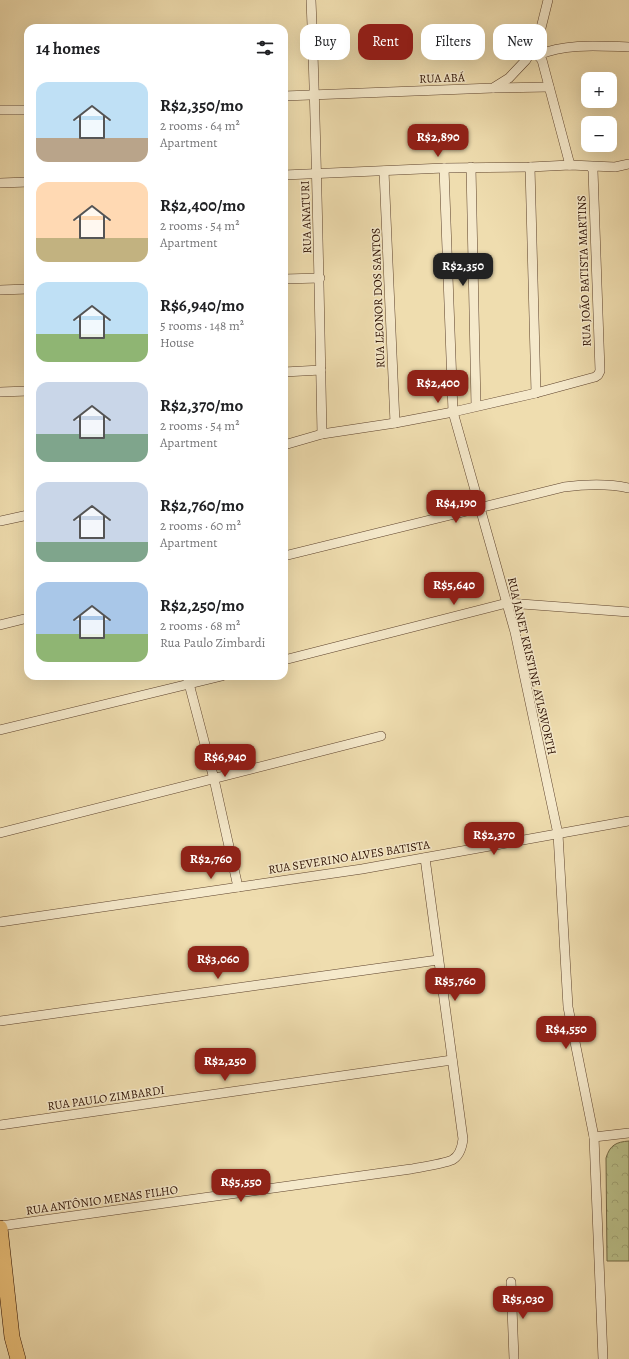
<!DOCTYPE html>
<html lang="en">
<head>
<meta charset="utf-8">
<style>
  body { margin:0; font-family:Alegreya,serif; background:#f6f6f6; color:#202124; height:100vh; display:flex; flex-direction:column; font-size:15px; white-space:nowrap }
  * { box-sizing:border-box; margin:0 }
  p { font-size:13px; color:#757577 }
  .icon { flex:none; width:22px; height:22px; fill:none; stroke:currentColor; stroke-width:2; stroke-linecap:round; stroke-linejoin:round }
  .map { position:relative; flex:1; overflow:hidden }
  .sheet { position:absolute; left:24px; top:24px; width:264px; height:656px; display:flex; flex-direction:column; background:#fff; border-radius:12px; box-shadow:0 4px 16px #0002 }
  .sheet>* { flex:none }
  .hud { position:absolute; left:300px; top:24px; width:269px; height:36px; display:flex; gap:8px }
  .buttons { position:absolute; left:581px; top:72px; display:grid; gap:8px }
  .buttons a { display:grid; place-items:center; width:36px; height:36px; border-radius:8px; background:#fff; box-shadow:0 4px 16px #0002; font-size:20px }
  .price { position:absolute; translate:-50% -34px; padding:0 9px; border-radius:8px; background:#8f2418; color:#fff; font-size:13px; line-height:26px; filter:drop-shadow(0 1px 2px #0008) }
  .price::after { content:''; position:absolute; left:50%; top:24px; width:12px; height:9px; margin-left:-6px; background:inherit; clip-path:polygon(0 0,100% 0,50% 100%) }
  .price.current { background:#222; color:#fff }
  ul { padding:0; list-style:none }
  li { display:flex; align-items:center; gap:12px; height:100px; padding:0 12px }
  li span { display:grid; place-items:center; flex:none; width:112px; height:80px; border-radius:12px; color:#555 }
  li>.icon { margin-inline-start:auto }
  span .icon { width:48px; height:48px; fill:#fffc; stroke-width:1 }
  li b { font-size:17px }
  h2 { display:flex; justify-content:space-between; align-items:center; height:48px; padding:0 12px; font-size:17px }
  .tag { padding:0 14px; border-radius:12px; background:#fff; box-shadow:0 4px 16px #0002; font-size:14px; line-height:36px }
  .tag.current { background:#8f2418; color:#fff }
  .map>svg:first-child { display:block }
  .forest { fill:url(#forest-crowns); stroke:#736845 }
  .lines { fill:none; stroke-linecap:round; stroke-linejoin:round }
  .minor-casing { stroke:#5d422c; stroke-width:10 }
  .primary-casing { stroke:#2c0f00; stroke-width:16 }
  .minor { stroke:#f5e9cb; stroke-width:9 }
  .primary { stroke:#e8be78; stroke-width:15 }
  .labels { text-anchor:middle; stroke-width:3; stroke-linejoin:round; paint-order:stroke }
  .street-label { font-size:12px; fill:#2c0f00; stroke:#f5e9cb }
</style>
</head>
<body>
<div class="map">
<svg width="629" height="1359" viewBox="0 0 629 1359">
  <defs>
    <pattern id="forest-crowns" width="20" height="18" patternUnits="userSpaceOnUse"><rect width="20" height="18" fill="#bac08a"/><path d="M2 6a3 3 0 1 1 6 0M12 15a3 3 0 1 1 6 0" fill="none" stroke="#a0a475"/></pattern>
  </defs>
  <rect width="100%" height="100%" fill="#efddaf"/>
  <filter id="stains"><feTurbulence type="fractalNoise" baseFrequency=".005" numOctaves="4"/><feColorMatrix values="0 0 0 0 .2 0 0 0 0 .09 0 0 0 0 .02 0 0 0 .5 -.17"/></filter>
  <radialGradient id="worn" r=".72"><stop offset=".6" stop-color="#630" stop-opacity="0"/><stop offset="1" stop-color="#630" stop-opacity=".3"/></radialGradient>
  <!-- forest -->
  <path class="forest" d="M629 1141V1261H607L606 1158C610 1145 616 1142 629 1141Z"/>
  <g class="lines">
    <defs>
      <g id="minor">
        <path d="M311 0C317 145 319 289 322 434"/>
        <polyline points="532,49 542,60 570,165"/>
        <path d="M538 55C566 43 599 46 629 47"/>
        <polyline points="494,88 549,87"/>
        <polyline points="284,96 493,88 509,78 526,60 538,40 548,0"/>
        <polyline points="0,110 28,110"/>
        <polyline points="471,167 476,406"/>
        <polyline points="530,167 536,393"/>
        <polyline points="444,168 453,412 515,632 558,834 568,1007 594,1137 603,1359"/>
        <polyline points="384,171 395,423"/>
        <polyline points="284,175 444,168 530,167 570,165 615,167 629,164"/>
        <polyline points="0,183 28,182"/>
        <polyline points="284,279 320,278"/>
        <polyline points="0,290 28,289"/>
        <polyline points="284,372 321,370"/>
        <polyline points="0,392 28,391"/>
        <polyline points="284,445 322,434 395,423 453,412 536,393 595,377 598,375 600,371 593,170 591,167"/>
        <polyline points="0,521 28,515"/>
        <path d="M284 556 564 487C586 484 607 483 629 488"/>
        <polyline points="0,625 28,618"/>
        <polyline points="284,660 507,603 629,612"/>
        <polyline points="187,676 214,779 238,887"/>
        <polyline points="0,730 222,676"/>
        <polyline points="0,833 381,736"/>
        <polyline points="0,922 362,869 629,821"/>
        <polyline points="0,1021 438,960"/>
        <polyline points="0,1125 452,1060"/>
        <polyline points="594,1137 629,1133"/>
        <path d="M0 1226 411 1169C421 1167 443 1164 452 1160 460 1156 462 1147 463 1139L425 858"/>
        <polyline points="511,1282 514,1359"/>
      </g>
      <polyline id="primary" points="0,1228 12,1337 18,1359"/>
    </defs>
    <!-- minor casing -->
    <use href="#minor" class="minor-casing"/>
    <!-- primary casing -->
    <use href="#primary" class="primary-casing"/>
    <!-- minor -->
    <use href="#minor" class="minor"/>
    <!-- primary -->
    <use href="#primary" class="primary"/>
  </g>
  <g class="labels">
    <!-- street labels -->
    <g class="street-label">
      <text transform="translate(442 78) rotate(-2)" y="4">RUA ABÁ</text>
      <text transform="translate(306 217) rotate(-92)" y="4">RUA ANATURI</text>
      <text transform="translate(584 271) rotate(-92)" y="4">RUA JOÃO BATISTA MARTINS</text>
      <text transform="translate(378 298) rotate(-92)" y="4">RUA LEONOR DOS SANTOS</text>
      <text transform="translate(532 666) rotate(77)" y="4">RUA JANET KRISTINE AYLSWORTH</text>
      <text transform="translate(349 857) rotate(-9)" y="4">RUA SEVERINO ALVES BATISTA</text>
      <text transform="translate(106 1098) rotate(-8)" y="4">RUA PAULO ZIMBARDI</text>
      <text transform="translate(102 1200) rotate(-8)" y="4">RUA ANTÔNIO MENAS FILHO</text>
    </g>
  </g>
  <rect width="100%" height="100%" filter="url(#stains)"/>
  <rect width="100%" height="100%" fill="url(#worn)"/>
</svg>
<div class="buttons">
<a>+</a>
<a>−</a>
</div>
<b class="price" style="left:438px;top:158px">R$2,890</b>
<b class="price current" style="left:463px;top:287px">R$2,350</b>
<b class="price" style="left:438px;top:404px">R$2,400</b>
<b class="price" style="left:456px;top:524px">R$4,190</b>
<b class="price" style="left:454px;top:606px">R$5,640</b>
<b class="price" style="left:225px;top:778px">R$6,940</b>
<b class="price" style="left:494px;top:856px">R$2,370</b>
<b class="price" style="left:211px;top:880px">R$2,760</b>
<b class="price" style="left:218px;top:980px">R$3,060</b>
<b class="price" style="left:455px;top:1002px">R$5,760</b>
<b class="price" style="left:566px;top:1050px">R$4,550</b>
<b class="price" style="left:225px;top:1082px">R$2,250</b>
<b class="price" style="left:241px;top:1203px">R$5,550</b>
<b class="price" style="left:523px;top:1320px">R$5,030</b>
<div class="hud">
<a class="tag">Buy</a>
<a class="tag current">Rent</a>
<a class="tag">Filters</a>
<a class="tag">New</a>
</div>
<section class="sheet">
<h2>14 homes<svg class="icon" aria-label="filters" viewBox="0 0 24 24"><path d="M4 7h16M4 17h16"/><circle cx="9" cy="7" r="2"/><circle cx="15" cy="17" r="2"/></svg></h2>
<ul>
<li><span style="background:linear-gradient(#bfe0f5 70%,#b9a48a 0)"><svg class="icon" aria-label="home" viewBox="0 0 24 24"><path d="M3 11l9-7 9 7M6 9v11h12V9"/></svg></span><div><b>R$2,350/mo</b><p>2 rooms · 64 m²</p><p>Apartment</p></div></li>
<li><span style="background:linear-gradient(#ffd9b3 70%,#c2b280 0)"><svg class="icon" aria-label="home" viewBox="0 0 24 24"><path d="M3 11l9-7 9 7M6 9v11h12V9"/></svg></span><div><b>R$2,400/mo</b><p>2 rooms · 54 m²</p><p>Apartment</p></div></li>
<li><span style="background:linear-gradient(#bfe0f5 65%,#8fb573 0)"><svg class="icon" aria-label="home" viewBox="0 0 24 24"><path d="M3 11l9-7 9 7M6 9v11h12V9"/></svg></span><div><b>R$6,940/mo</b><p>5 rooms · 148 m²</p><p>House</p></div></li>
<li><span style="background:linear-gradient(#c9d6e8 65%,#7fa58c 0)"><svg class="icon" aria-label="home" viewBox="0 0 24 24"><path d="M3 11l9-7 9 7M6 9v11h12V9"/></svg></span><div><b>R$2,370/mo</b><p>2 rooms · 54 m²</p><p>Apartment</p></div></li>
<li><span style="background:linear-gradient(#c9d6e8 75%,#7fa58c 0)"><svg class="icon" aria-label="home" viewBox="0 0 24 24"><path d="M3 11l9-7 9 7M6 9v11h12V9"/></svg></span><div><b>R$2,760/mo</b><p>2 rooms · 60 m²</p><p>Apartment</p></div></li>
<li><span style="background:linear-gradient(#a9c7e8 65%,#8fb573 0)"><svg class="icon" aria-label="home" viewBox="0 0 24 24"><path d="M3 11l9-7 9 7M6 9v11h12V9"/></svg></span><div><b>R$2,250/mo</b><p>2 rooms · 68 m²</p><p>Rua Paulo Zimbardi</p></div></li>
</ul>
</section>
</div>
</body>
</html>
